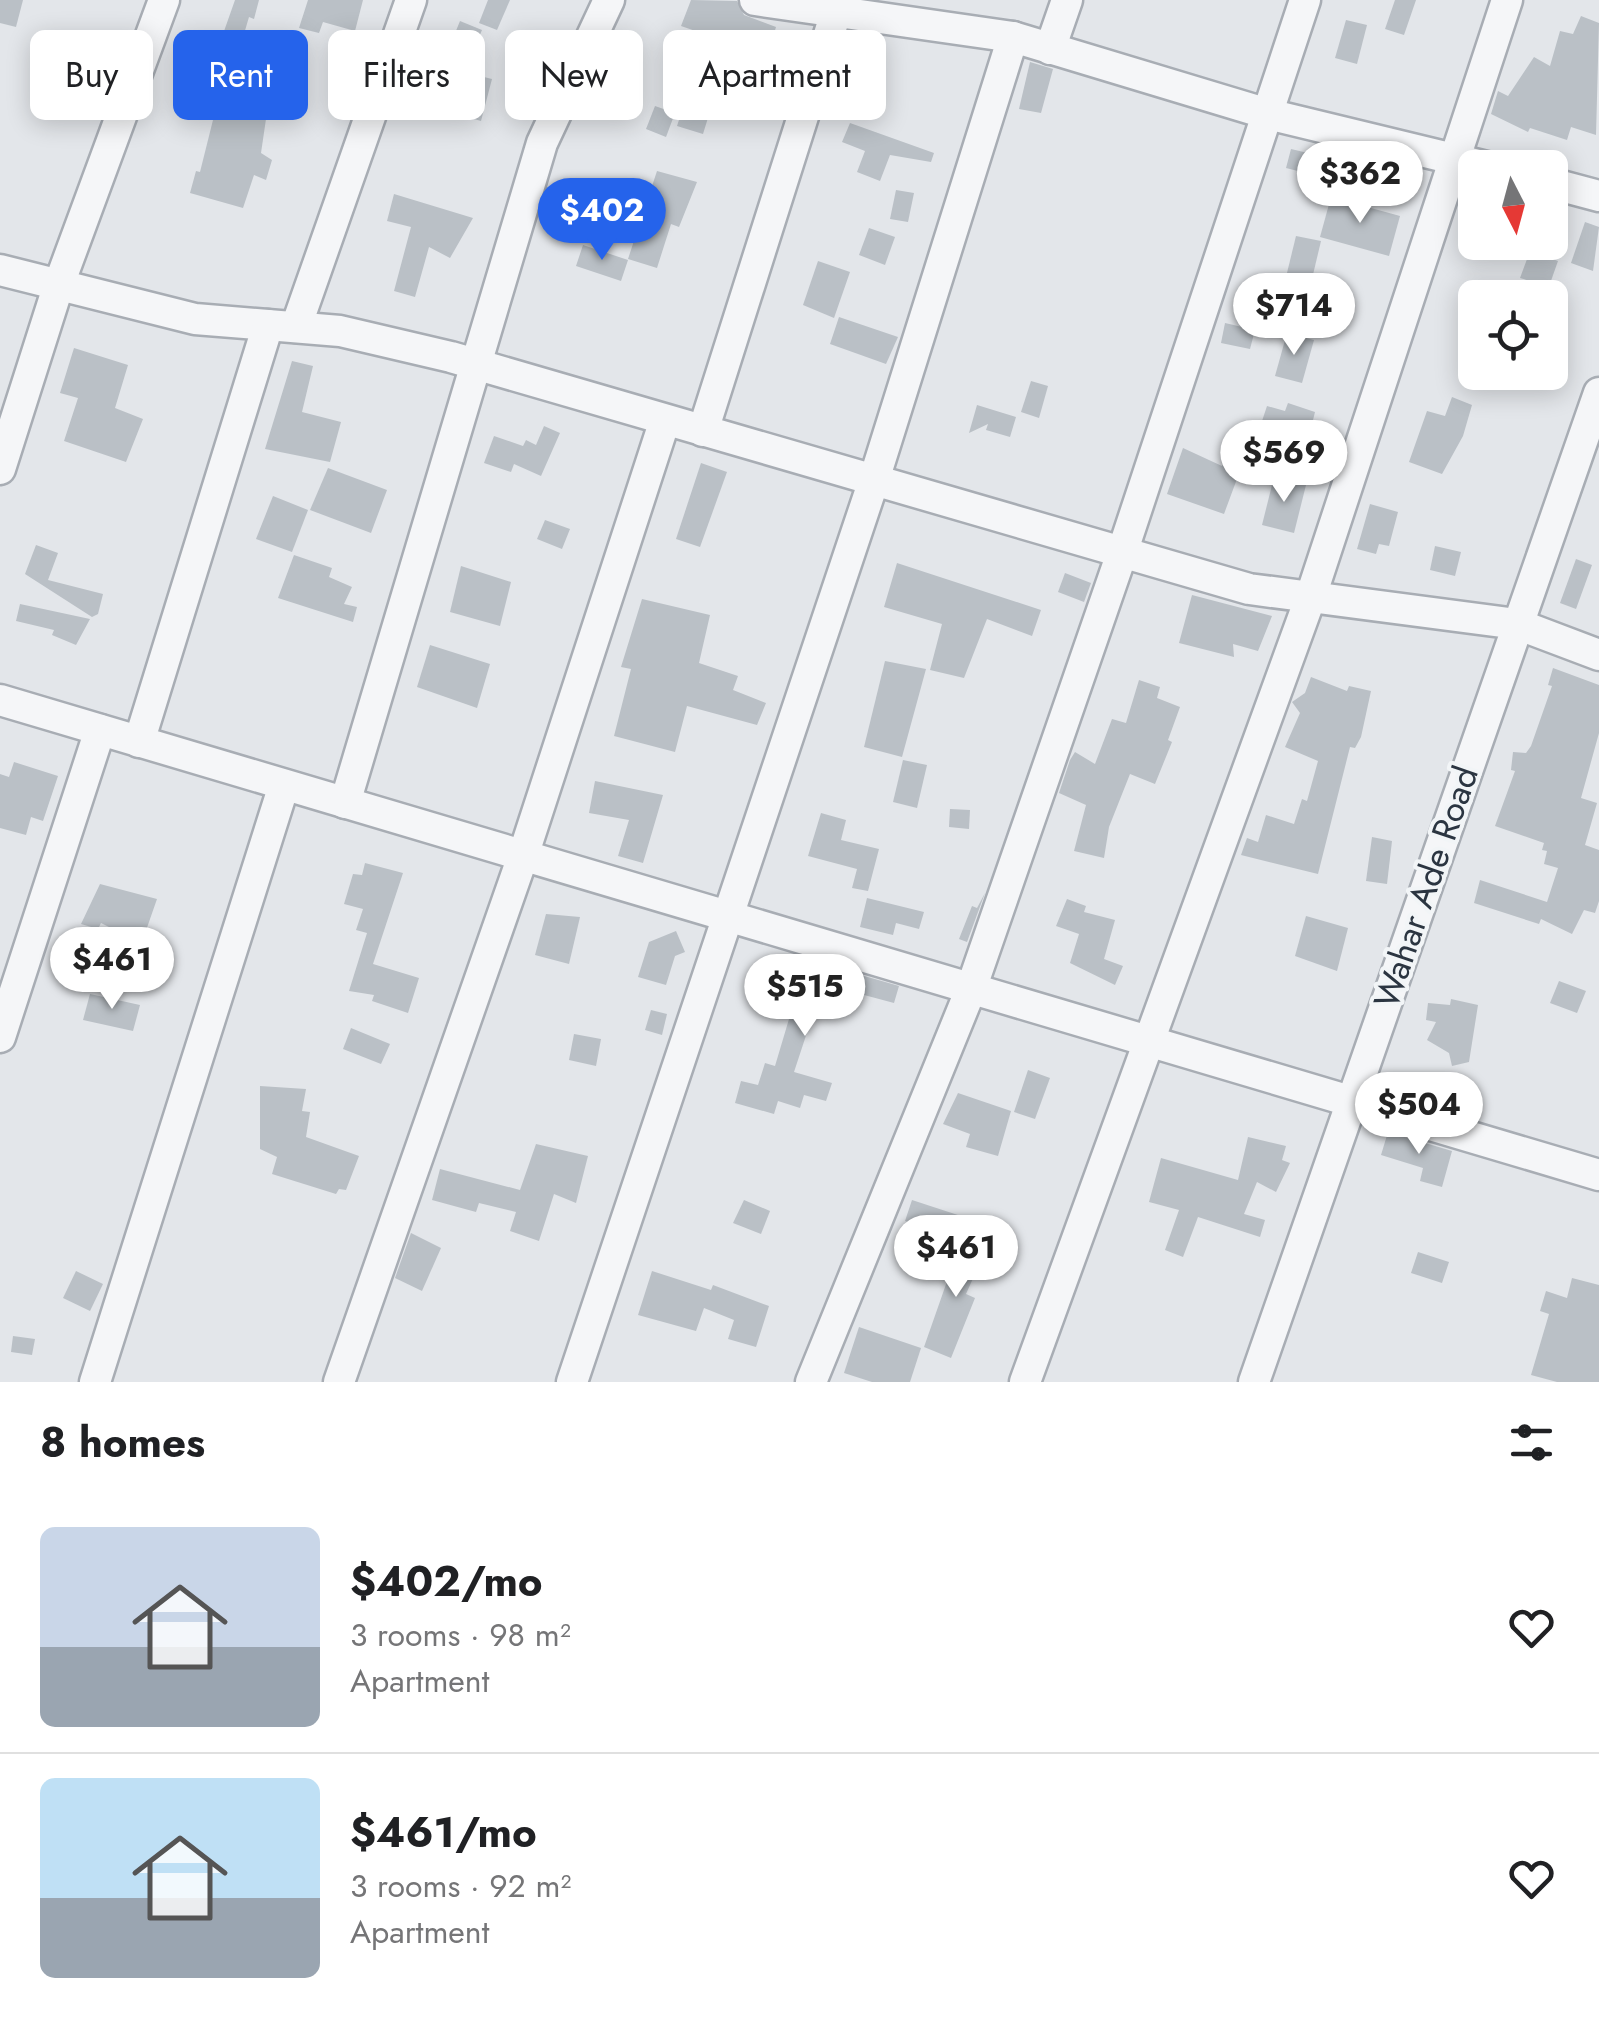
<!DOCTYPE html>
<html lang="en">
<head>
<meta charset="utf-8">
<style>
  body { margin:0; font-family:Jost,sans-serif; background:#f6f6f6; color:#202124; height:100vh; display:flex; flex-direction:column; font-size:38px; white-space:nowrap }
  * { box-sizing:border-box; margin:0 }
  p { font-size:32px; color:#757577 }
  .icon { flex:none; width:55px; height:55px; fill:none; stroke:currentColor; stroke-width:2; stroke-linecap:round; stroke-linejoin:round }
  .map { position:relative; height:1382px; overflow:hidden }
  .drawer { display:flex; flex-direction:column; background:#fff; flex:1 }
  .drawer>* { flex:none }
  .top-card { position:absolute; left:30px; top:30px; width:1000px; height:90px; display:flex; gap:20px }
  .needle { width:65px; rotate:174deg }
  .fabs { position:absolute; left:1458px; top:150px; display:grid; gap:20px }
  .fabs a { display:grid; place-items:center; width:110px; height:110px; border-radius:15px; background:#fff; box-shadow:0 5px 25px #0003; font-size:50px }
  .price { position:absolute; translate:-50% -85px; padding:0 22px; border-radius:35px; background:#fff; color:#222; font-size:32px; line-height:65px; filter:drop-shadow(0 2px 5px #0008) }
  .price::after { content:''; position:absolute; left:50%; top:60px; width:30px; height:22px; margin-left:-15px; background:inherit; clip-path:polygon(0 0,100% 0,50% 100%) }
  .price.current { background:#2563eb; color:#fff }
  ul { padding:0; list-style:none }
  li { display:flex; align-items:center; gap:30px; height:250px; padding:0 40px }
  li+li { border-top:2px solid #e0e0e0 }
  li span { display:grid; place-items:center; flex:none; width:280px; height:200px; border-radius:15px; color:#555 }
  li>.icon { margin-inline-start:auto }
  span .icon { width:120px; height:120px; fill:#fffc; stroke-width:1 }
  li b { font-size:42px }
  h2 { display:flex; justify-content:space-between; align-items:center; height:120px; padding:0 40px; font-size:42px }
  .pill { padding:0 35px; border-radius:15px; background:#fff; box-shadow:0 5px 25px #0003; font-size:35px; line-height:90px }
  .pill.current { background:#2563eb; color:#fff }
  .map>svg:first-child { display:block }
  .building { fill:#bac0c6 }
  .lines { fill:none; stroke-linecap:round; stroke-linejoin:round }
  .minor-casing { stroke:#a8adb4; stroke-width:35 }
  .minor { stroke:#f5f6f8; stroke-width:30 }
  .labels { text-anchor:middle; stroke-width:8; stroke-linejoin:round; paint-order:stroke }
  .street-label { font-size:35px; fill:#2b3541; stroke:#f2f5f7 }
</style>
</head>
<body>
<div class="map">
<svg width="1599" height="1382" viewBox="0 0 1599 1382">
  <rect width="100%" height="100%" fill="#e3e6ea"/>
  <!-- building -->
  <g class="building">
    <polygon points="0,0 23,0 16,27 0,23"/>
    <polygon points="235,0 259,0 254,19 249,17 236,61 262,69 247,116 266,119 261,153 272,160 266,180 254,175 243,208 190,193 196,171 200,172 215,112 198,105"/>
    <polygon points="308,0 363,0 355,31 323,22 319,33 299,28"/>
    <polygon points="488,0 510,0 497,30 479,23"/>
    <polygon points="691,0 737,1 744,15 776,27 768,54 731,43 703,134 677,126 691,83 687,82 691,67 697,68 707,35 681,26"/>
    <polygon points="1395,0 1416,0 1404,35 1385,29"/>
    <polygon points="1581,16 1599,23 1596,135 1571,127 1567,140 1530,128 1528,132 1491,114 1498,91 1508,96 1534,57 1550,66 1560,31 1573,34"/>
    <polygon points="1346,20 1367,25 1357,64 1335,58"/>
    <polygon points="460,21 482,30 464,72 492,79 481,121 432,107 442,67 432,65 439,36 451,43"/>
    <polygon points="865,49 884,57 873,84 853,76"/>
    <polygon points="1030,62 1053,69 1041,113 1019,109"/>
    <polygon points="655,106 675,113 666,137 646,129"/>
    <polygon points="850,123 934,153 931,162 890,155 880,181 857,172 865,151 842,142"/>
    <polygon points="1315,145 1344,152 1337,181 1286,168 1291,149 1312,154"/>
    <polygon points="657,171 697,182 679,227 671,224 657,268 628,259"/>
    <polygon points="896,190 914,193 908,222 890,219"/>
    <polygon points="394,194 473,218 450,258 429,247 415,297 394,291 411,227 387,221"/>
    <polygon points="1331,197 1400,216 1389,256 1320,237"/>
    <polygon points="1585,222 1599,227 1593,271 1571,263"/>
    <polygon points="869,228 895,237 885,265 859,255"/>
    <polygon points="1296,236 1321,241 1311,283 1286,277"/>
    <polygon points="583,245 628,260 621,281 576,266"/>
    <polygon points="1530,251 1558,261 1546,295 1528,289 1530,281 1520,278"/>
    <polygon points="818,261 850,272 834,318 803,305"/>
    <polygon points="839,317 898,337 886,364 830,344"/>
    <polygon points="1225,323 1255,330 1250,349 1221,343"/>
    <polygon points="1287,333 1314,340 1302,383 1275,376"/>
    <polygon points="74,348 128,365 115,408 143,419 126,462 64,441 78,398 60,393"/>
    <polygon points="292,361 313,366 302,412 341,422 330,462 265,449"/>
    <polygon points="1031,381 1048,386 1039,418 1021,412"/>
    <polygon points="1452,397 1472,405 1463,436 1442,474 1409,462 1427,411 1445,416"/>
    <polygon points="1288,403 1315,412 1313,420 1319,422 1314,437 1262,421 1267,406 1285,411"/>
    <polygon points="977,405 1016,417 1010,437 986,430 988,424 969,433"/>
    <polygon points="544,426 560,433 541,476 514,464 511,472 484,463 494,436 523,446 526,440 536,445"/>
    <polygon points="1236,435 1251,441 1224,514 1167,494 1183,448 1222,466"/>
    <polygon points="701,463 727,472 700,547 676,539"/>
    <polygon points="328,468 387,490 371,533 310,510"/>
    <polygon points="1274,477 1306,485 1294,533 1262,525"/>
    <polygon points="273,496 308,510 292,552 256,539"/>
    <polygon points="1370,504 1398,512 1389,546 1379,544 1376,554 1357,549"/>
    <polygon points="545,520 570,529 562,549 537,539"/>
    <polygon points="36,545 58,553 48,580 103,594 98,614 92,617 25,574"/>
    <polygon points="1435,546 1461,552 1455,576 1430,570"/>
    <polygon points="294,555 332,568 329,577 352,587 344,604 357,607 353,622 278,598"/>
    <polygon points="1576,559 1592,565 1576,609 1560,603"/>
    <polygon points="897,563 1041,610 1032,636 987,619 964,678 930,670 942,624 884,607"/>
    <polygon points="461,566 511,582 500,626 450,612"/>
    <polygon points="1065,573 1091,583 1084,602 1058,592"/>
    <polygon points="1192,595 1272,616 1258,651 1233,644 1234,657 1179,643"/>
    <polygon points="642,599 710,615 699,663 738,676 733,690 766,703 757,725 687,706 675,752 614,736 631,669 621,667"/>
    <polygon points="20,604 90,619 76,645 52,635 54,630 16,621"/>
    <polygon points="430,645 490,664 477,708 417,687"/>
    <polygon points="885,661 926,669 902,757 864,747"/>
    <polygon points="1553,668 1599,685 1599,733 1581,798 1597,803 1585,845 1599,850 1599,901 1595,913 1584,910 1572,934 1541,919 1539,924 1474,903 1480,880 1547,902 1558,868 1544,864 1547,851 1542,850 1544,843 1495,826 1515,771 1511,770 1513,752 1526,753 1531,746 1552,686 1548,685"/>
    <polygon points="1311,677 1347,691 1349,686 1371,691 1361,737 1355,748 1350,747 1318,874 1241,855 1247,838 1258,842 1266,815 1294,824 1302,799 1307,801 1318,761 1285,747 1300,713 1292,702 1305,693"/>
    <polygon points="1139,680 1160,687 1157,698 1180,707 1168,740 1172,742 1155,784 1130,774 1109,827 1104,858 1074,851 1086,805 1059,793 1070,760 1075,752 1095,764 1112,719 1126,723"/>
    <polygon points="903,760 927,765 917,808 893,802"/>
    <polygon points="14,762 58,776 43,821 31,817 26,835 0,828 0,774 9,777"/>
    <polygon points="595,781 663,795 643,863 618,856 629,820 589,813"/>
    <polygon points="950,809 970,810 969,829 949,827"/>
    <polygon points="821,813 846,820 841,840 879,849 868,891 852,888 857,869 808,856"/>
    <polygon points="1372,837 1392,841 1387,884 1366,881"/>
    <polygon points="365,863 403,873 373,964 419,978 408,1013 372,1001 374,995 349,991 367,933 356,930 363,909 344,904 353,874 362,875"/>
    <polygon points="100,884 157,899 142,942 108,931 109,927 101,923 98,929 81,924"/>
    <polygon points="985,893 967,942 959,939 972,906 977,908"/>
    <polygon points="867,898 924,912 919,929 896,923 893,935 860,927"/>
    <polygon points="1067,899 1086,906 1084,912 1115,920 1104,959 1123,966 1115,985 1070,963 1079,934 1056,926"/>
    <polygon points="546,914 580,917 569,964 535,955"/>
    <polygon points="1306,916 1348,928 1337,971 1295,956"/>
    <polygon points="676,931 685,952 675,956 666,985 638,977 649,942"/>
    <polygon points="809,960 899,986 894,1003 823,984 794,1072 832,1083 826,1101 804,1095 800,1108 778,1101 774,1114 735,1103 741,1081 758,1085 765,1063 775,1066 789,1019 781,1017 791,987 800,990"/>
    <polygon points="1559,981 1586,991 1577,1013 1550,1003"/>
    <polygon points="90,994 140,1005 133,1031 83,1020"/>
    <polygon points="1451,999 1478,1005 1469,1062 1452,1066 1449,1053 1427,1040 1436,1022 1426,1020 1428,1003 1450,1005"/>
    <polygon points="651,1010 667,1014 662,1035 645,1030"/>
    <polygon points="351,1028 390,1044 381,1064 343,1049"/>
    <polygon points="574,1034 601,1039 596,1066 569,1060"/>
    <polygon points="1028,1070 1050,1078 1035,1119 1014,1112"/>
    <polygon points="260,1086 306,1089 302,1111 310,1112 306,1137 359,1156 346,1190 339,1189 336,1194 272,1174 277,1157 260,1149"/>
    <polygon points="958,1093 1011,1111 998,1156 966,1147 970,1134 943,1124"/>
    <polygon points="1388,1132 1452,1151 1442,1187 1420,1181 1423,1168 1381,1155"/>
    <polygon points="1248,1137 1286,1146 1282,1160 1290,1163 1276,1192 1257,1182 1244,1214 1265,1220 1260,1237 1198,1217 1183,1257 1165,1250 1179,1210 1149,1202 1161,1158 1238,1180"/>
    <polygon points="536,1144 588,1156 576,1203 554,1194 539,1241 510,1231 516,1212 479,1203 476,1212 432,1200 440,1169 520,1190"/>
    <polygon points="744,1200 770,1211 761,1234 733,1223"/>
    <polygon points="912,1200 967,1218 959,1239 905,1221"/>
    <polygon points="411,1233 441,1248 422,1291 395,1278"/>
    <polygon points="968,1236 988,1245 966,1294 975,1298 951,1358 924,1347 951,1270"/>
    <polygon points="1418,1252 1449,1262 1442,1283 1411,1273"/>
    <polygon points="76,1271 103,1284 90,1311 63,1298"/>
    <polygon points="652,1271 711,1290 713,1285 769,1306 756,1347 728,1339 734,1320 704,1308 696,1331 638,1315"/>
    <polygon points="1572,1278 1599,1285 1599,1382 1557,1382 1531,1375 1549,1314 1540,1311 1546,1291 1567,1298"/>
    <polygon points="859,1327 921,1348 910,1382 872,1382 844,1373"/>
    <polygon points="13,1336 35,1339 32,1355 11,1352"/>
  </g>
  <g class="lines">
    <defs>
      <g id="minor">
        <polyline points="755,0 1013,37 1268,114 1491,168"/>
        <polyline points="1050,49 1067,0"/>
        <polyline points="1550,183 1599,196"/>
        <polyline points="0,270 195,319 340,331 451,357 1249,589 1517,624 1599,655"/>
        <polyline points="296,327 411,0"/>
        <polyline points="703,431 840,0"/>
        <polyline points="0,469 58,287 164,0"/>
        <polyline points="0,700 1599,1175"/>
        <polyline points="139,742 268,325"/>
        <polyline points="345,803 542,143 609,0"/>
        <polyline points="0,1037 100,730"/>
        <polyline points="95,1382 284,785"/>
        <polyline points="339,1382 523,856 665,420"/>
        <polyline points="572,1382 874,480 1013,37"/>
        <polyline points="811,1382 971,989 1122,553 1305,0"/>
        <polyline points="1025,1382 1311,596 1507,0"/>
        <polyline points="1254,1382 1599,393"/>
      </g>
    </defs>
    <!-- minor casing -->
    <use href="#minor" class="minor-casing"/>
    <!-- minor -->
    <use href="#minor" class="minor"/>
  </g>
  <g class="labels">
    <!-- street labels -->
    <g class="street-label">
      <text transform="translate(1426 887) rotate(-71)" y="12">Wahar Ade Road</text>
    </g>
  </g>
</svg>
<div class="fabs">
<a><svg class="needle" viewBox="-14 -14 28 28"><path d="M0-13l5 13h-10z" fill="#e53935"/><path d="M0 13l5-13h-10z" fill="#757577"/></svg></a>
<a><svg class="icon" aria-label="locate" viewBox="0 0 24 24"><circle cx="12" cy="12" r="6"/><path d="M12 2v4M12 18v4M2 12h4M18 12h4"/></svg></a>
</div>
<b class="price" style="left:1360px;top:226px">$362</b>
<b class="price current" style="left:602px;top:263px">$402</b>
<b class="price" style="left:1294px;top:358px">$714</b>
<b class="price" style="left:1284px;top:505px">$569</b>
<b class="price" style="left:112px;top:1012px">$461</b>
<b class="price" style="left:805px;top:1039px">$515</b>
<b class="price" style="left:1419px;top:1157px">$504</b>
<b class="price" style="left:956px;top:1300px">$461</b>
<div class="top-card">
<a class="pill">Buy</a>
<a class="pill current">Rent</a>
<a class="pill">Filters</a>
<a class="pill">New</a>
<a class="pill">Apartment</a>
</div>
</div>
<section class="drawer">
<h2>8 homes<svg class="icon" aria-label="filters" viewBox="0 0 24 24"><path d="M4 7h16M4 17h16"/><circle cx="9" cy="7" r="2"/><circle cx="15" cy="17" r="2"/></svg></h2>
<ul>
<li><span style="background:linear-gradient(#c9d6e8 60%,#9aa5b1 0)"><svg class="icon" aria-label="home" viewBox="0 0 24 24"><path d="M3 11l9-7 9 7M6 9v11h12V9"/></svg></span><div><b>$402/mo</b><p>3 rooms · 98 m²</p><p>Apartment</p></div><svg class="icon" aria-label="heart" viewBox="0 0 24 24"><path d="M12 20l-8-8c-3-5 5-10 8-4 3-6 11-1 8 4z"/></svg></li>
<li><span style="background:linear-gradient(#bfe0f5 60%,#9aa5b1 0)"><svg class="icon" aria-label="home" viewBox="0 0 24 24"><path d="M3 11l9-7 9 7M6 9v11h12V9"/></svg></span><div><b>$461/mo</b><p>3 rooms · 92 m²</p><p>Apartment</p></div><svg class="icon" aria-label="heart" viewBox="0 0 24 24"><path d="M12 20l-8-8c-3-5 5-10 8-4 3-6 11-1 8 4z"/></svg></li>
</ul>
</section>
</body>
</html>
